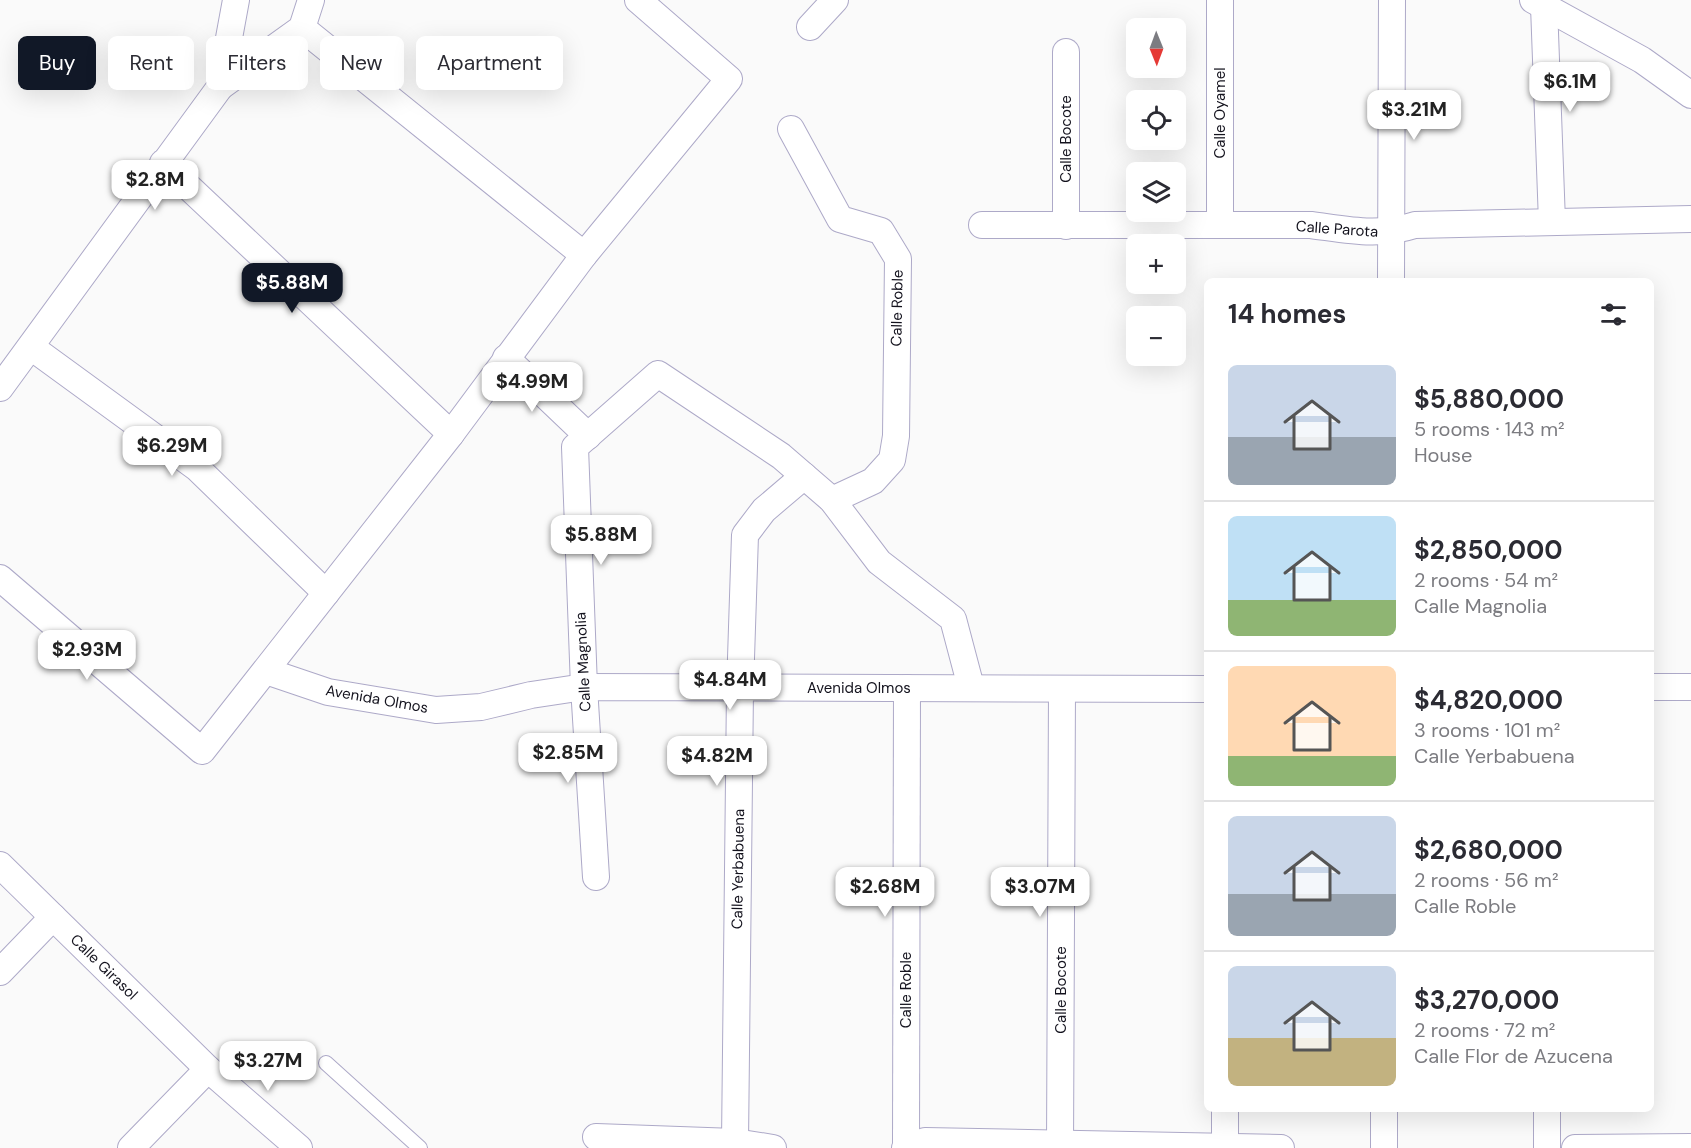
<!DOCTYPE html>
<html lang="en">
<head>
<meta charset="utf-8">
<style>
  body { margin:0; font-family:"DM Sans",sans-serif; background:#f7f7f7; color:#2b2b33; height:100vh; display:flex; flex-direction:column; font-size:22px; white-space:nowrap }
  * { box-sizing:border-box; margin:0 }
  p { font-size:20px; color:#7c7c81 }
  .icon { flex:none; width:33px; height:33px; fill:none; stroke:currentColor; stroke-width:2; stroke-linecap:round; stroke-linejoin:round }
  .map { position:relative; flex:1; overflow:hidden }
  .panel { position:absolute; left:1204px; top:278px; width:450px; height:834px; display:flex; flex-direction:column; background:#fff; border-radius:9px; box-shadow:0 6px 24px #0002 }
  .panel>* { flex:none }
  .guide { position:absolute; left:18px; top:36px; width:570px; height:54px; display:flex; gap:12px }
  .needle { width:39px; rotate:179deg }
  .tools { position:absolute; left:1126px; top:18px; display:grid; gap:12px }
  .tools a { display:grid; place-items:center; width:60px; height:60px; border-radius:9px; background:#fff; box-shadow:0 6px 24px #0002; font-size:30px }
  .price { position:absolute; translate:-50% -51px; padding:0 14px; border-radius:12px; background:#fff; color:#222; font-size:20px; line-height:39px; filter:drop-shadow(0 2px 3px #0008) }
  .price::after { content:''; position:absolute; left:50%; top:36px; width:18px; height:14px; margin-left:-9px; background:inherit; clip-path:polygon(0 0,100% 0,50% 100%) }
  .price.selected { background:#111827; color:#fff }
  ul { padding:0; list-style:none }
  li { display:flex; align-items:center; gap:18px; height:150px; padding:0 24px }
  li+li { border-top:2px solid #e1e1e2 }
  li span { display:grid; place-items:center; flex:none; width:168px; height:120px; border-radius:9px; color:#555 }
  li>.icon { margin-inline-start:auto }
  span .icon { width:72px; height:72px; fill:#fffc; stroke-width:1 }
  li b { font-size:26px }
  h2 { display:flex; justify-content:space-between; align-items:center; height:72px; padding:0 24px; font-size:26px }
  .chip { padding:0 21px; border-radius:9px; background:#fff; box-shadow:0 6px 24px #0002; font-size:21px; line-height:54px }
  .chip.selected { background:#111827; color:#fff }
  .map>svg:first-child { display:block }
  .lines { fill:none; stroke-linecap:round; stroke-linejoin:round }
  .lane-casing { stroke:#ada9c8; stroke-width:16 }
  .street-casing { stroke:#ada9c8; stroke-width:28 }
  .lane { stroke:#fff; stroke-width:14 }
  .street { stroke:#fff; stroke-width:26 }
  .labels { text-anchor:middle; stroke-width:4.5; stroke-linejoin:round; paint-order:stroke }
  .street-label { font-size:15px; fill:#13121d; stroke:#fff }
</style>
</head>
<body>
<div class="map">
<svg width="1691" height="1148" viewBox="0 0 1691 1148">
  <rect width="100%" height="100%" fill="#fafafa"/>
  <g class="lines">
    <defs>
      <polyline id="lane" points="326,1063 420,1148"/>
      <g id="street">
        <polyline points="1533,0 1642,60 1691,95"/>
        <polyline points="1544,6 1552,222"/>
        <polyline points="810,27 835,0"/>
        <polyline points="302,28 584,255"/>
        <polyline points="1066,52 1066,226"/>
        <polyline points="220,87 302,28 311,0"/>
        <polyline points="791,129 840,219 881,231 898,259 896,436 892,460 873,481 832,500"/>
        <polyline points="163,163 451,434"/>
        <path d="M982 225H1311C1349 230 1378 237 1415 225L1691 219"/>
        <polyline points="1220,225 1220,0"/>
        <polyline points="1391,280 1392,0"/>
        <polyline points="31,347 197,468 326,593"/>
        <polyline points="506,358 588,436"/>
        <polyline points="0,388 220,87 236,0"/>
        <polyline points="0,578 202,751 451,434 584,255 729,79 638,0"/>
        <polyline points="266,671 328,692 436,710 481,707 531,695 584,687 1208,689"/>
        <polyline points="1652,687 1691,687"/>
        <polyline points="0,865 208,1069 299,1148"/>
        <polyline points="596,877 584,687 575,447 658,374 781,456 832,500 879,562 953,619 971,687"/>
        <polyline points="0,972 53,917"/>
        <polyline points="1384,1108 1384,1148"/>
        <polyline points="596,1137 735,1142 773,1148"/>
        <polyline points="735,1142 740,689 745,535 764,510 804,476"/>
        <polyline points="131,1148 208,1069"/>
        <polyline points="905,1148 925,1141 1281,1148"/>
        <polyline points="906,1148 907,688"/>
        <polyline points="1060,1148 1062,689"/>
        <polyline points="1225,1148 1225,1108"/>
        <polyline points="1547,1148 1547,1108"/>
        <polyline points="1575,1148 1691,1147"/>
      </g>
    </defs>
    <!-- lane casing -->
    <use href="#lane" class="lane-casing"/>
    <!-- street casing -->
    <use href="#street" class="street-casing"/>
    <!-- lane -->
    <use href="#lane" class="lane"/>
    <!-- street -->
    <use href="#street" class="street"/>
  </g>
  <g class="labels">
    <!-- street labels -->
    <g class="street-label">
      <text transform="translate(1220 113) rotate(-90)" y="5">Calle Oyamel</text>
      <text transform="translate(1066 139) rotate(-90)" y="5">Calle Bocote</text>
      <text transform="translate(1337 229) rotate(4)" y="5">Calle Parota</text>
      <text transform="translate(897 308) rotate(-89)" y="5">Calle Roble</text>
      <text transform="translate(583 662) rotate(-93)" y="5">Calle Magnolia</text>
      <text x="859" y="693">Avenida Olmos</text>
      <text transform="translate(377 699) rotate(10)" y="5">Avenida Olmos</text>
      <text transform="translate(738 869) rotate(-89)" y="5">Calle Yerbabuena</text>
      <text transform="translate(104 967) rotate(44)" y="5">Calle Girasol</text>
      <text transform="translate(906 990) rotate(-90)" y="5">Calle Roble</text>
      <text transform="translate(1061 990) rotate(-90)" y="5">Calle Bocote</text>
    </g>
  </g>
</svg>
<div class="tools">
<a><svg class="needle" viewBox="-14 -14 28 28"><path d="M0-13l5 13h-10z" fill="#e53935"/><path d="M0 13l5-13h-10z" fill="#7c7c81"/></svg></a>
<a><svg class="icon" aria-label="locate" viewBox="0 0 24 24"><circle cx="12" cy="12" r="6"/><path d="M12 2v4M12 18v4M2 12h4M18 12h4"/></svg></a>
<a><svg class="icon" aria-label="layers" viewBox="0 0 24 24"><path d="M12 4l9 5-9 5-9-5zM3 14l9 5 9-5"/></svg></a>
<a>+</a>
<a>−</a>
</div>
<b class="price" style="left:1570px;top:113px">$6.1M</b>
<b class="price" style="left:1414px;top:141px">$3.21M</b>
<b class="price" style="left:155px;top:211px">$2.8M</b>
<b class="price selected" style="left:292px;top:314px">$5.88M</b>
<b class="price" style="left:532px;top:413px">$4.99M</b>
<b class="price" style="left:172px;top:477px">$6.29M</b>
<b class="price" style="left:601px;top:566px">$5.88M</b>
<b class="price" style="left:87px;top:681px">$2.93M</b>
<b class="price" style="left:730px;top:711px">$4.84M</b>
<b class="price" style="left:568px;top:784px">$2.85M</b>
<b class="price" style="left:717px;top:787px">$4.82M</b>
<b class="price" style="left:885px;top:918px">$2.68M</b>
<b class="price" style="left:1040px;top:918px">$3.07M</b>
<b class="price" style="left:268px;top:1092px">$3.27M</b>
<div class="guide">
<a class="chip selected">Buy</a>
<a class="chip">Rent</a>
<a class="chip">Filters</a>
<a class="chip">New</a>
<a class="chip">Apartment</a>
</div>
<section class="panel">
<h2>14 homes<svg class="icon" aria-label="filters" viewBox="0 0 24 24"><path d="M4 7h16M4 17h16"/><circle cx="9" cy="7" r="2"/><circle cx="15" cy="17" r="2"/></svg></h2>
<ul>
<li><span style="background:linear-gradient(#c9d6e8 60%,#9aa5b1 0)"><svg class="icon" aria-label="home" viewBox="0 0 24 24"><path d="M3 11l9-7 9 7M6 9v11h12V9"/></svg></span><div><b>$5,880,000</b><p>5 rooms · 143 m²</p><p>House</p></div></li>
<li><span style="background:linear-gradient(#bfe0f5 70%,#8fb573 0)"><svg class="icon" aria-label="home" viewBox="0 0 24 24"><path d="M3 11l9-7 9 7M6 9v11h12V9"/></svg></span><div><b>$2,850,000</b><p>2 rooms · 54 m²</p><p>Calle Magnolia</p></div></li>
<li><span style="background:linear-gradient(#ffd9b3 75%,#8fb573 0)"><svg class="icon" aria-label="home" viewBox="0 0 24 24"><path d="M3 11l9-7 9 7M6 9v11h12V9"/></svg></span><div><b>$4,820,000</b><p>3 rooms · 101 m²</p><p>Calle Yerbabuena</p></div></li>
<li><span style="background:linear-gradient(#c9d6e8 65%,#9aa5b1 0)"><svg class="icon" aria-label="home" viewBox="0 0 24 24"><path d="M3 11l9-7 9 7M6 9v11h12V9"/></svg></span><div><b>$2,680,000</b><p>2 rooms · 56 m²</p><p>Calle Roble</p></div></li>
<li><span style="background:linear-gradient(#c9d6e8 60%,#c2b280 0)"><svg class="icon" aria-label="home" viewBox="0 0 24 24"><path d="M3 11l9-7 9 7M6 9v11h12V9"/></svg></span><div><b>$3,270,000</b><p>2 rooms · 72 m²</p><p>Calle Flor de Azucena</p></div></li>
</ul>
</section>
</div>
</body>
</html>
